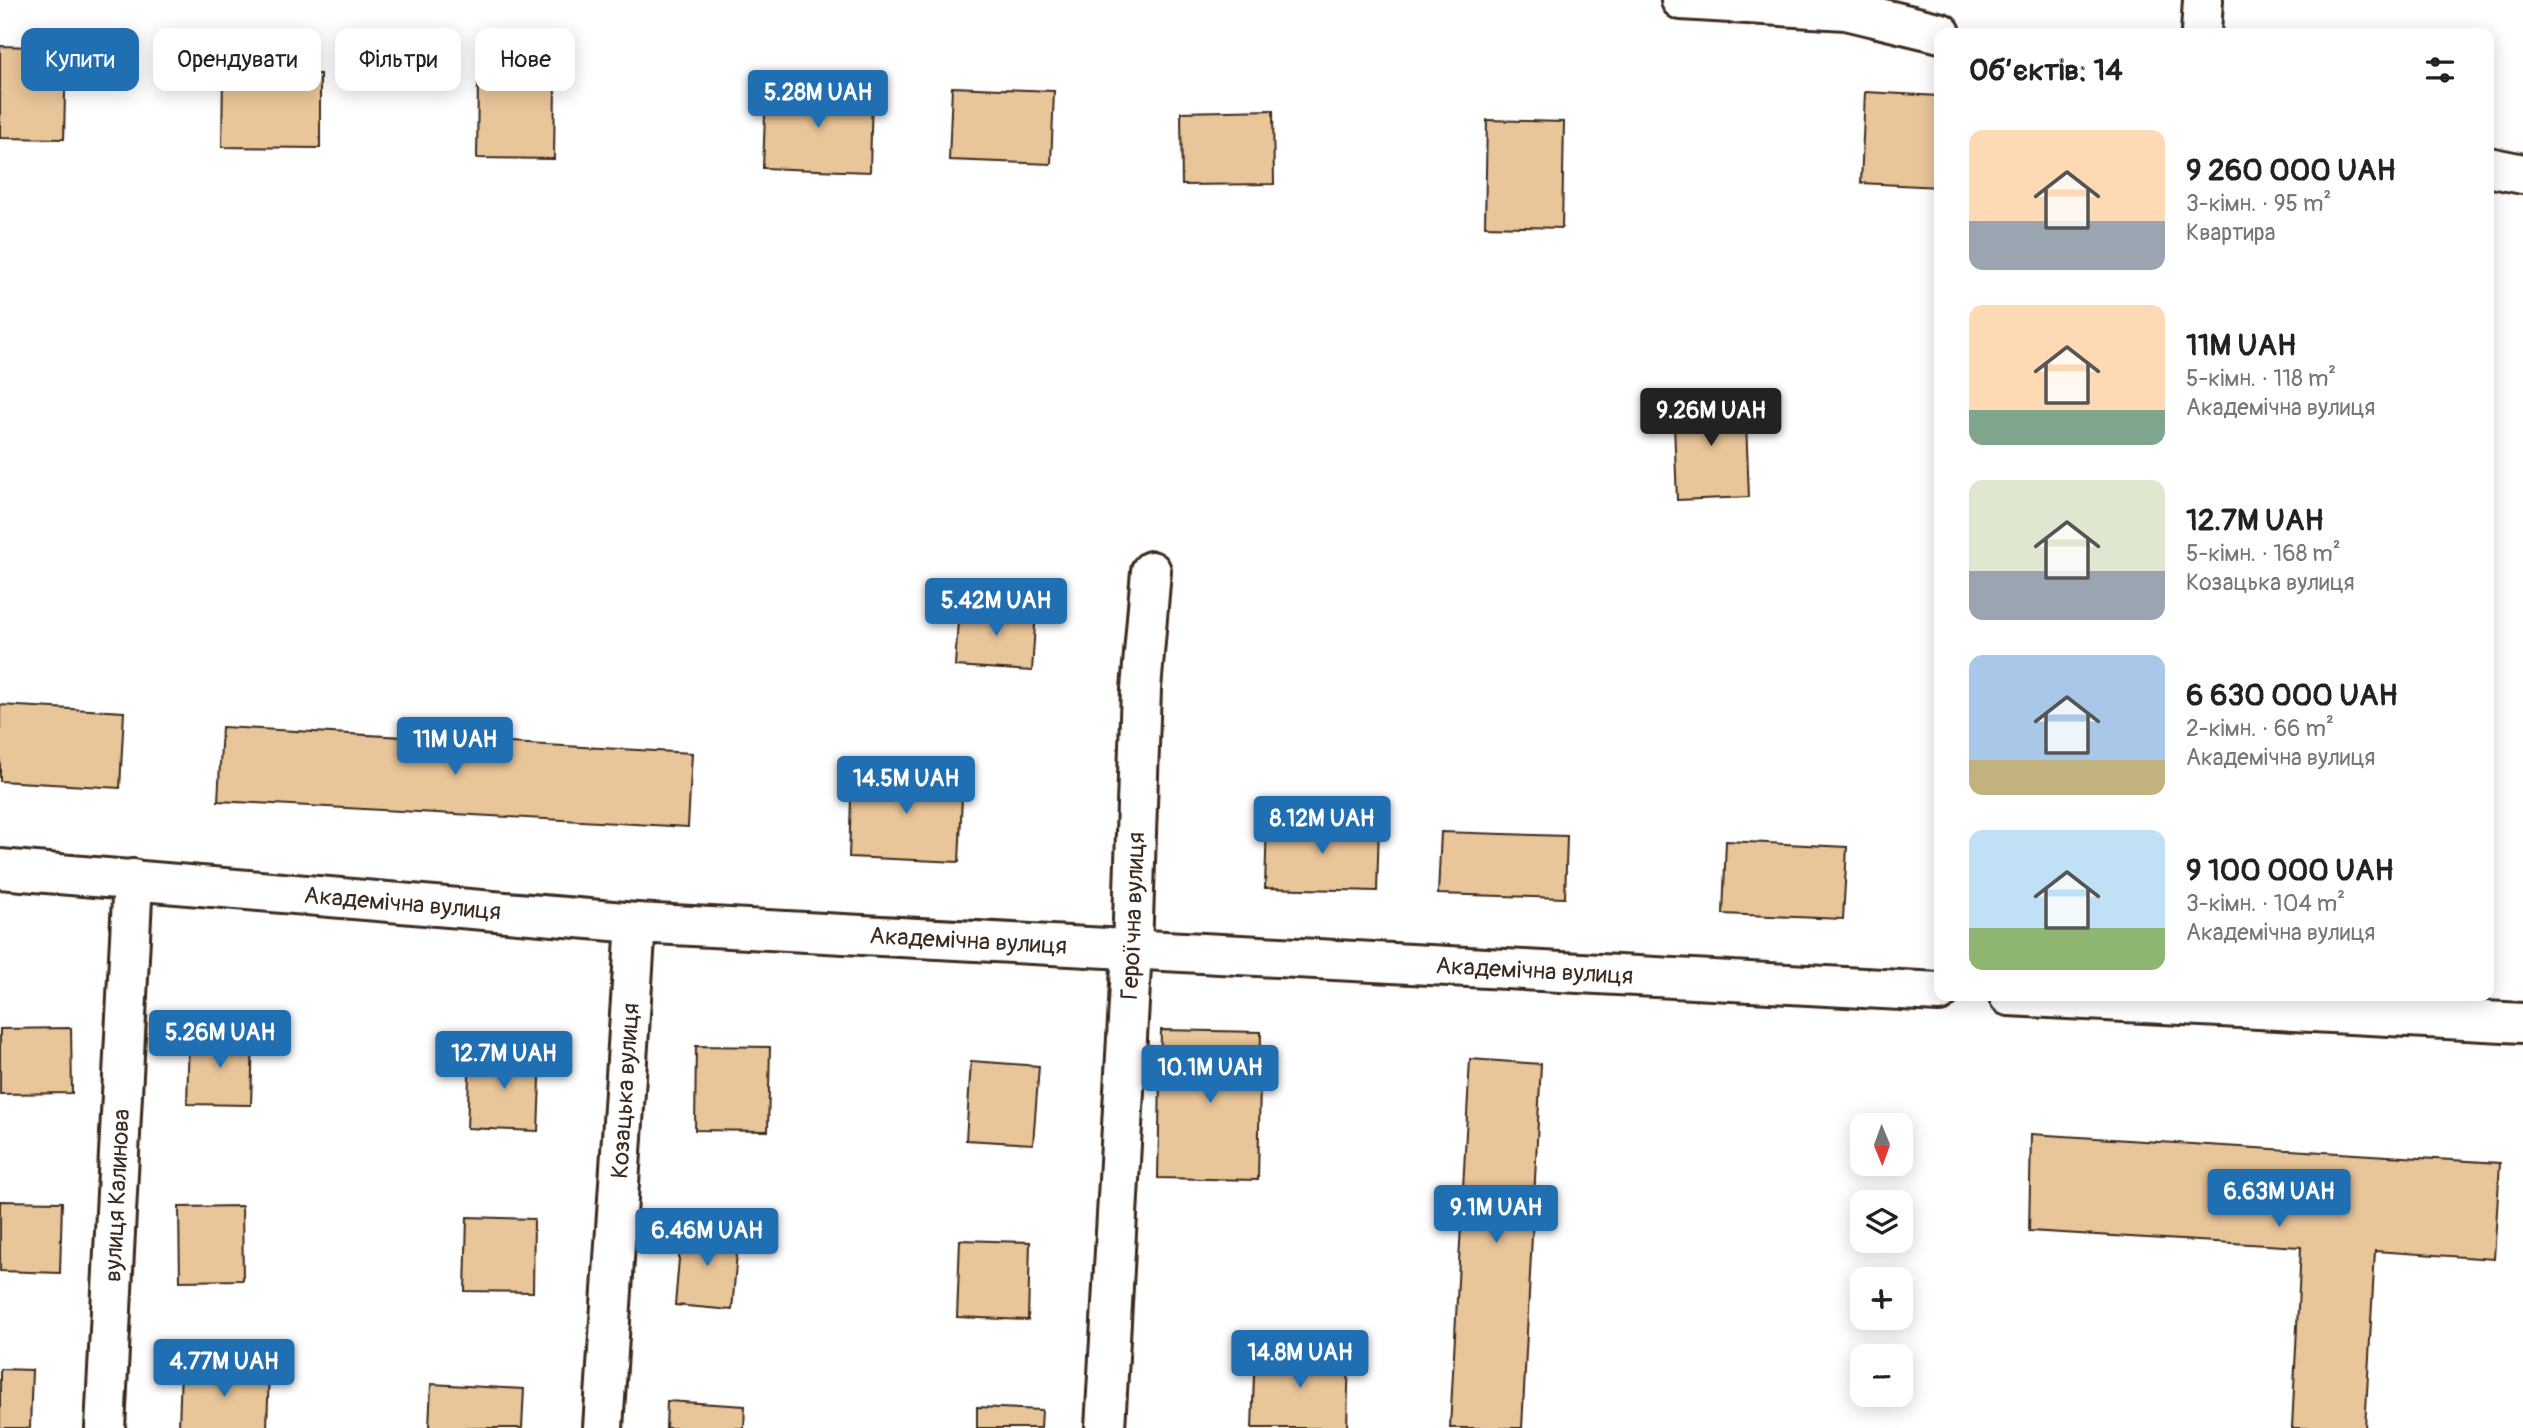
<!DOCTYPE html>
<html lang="uk">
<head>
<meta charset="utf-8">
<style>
  body { margin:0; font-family:Pangolin,sans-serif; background:#f2f2f2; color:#222; height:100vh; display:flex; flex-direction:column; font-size:26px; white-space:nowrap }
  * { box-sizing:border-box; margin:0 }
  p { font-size:23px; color:#767676 }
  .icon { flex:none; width:38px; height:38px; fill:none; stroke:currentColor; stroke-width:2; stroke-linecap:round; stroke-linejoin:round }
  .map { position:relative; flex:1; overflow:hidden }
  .sheet { position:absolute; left:1934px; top:28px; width:560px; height:973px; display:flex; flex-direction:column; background:#fff; border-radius:14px; box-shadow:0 4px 18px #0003 }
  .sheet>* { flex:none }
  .banner { position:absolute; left:21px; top:28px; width:665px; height:63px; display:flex; gap:14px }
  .needle { width:46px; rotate:179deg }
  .controls { position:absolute; left:1850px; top:1113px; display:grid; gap:14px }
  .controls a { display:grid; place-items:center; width:63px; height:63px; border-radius:14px; background:#fff; box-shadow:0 4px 18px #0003; font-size:35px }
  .price { position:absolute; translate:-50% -60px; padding:0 16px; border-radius:7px; background:#1f6fb2; color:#fff; font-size:23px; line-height:46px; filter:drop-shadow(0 2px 4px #0008) }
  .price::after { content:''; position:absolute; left:50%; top:42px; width:21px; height:16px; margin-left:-10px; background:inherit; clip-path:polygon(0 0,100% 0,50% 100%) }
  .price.selected { background:#222; color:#fff }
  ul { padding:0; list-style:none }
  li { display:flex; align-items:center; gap:21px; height:175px; padding:0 35px }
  li span { display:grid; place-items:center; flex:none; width:196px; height:140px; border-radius:14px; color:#555 }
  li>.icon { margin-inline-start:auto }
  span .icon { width:84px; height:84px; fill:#fffc; stroke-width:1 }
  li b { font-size:30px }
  h2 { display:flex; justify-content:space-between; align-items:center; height:84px; padding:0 35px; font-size:30px }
  .chip { padding:0 24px; border-radius:14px; background:#fff; box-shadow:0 4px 18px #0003; font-size:24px; line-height:63px }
  .chip.selected { background:#1f6fb2; color:#fff }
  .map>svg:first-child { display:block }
  .building { fill:#e9c59a; stroke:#3b2a1e; stroke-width:2 }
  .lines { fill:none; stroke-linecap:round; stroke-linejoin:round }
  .street-casing { stroke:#3b2a1e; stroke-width:44 }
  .street { stroke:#fff; stroke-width:38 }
  .labels { text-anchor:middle; stroke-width:6; stroke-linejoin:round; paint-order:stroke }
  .street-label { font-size:24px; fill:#3b2a1e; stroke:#fff }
</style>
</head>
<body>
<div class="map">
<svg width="2523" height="1428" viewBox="0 0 2523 1428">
  <rect width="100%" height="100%" fill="#fff"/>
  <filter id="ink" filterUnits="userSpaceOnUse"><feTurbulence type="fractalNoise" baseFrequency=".0143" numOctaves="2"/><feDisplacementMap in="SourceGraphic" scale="14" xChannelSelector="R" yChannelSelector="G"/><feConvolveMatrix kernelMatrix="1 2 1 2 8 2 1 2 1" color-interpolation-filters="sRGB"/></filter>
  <g filter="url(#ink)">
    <!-- building -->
    <g class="building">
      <polygon points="0,46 66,48 64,139 0,138"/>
      <polygon points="223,73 320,74 320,148 222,147"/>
      <polygon points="478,82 555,84 554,159 477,158"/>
      <polygon points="952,87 1054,91 1051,164 949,160"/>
      <polygon points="766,88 872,91 870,172 763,168"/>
      <polygon points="1865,92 1939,96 1939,187 1861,183"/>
      <polygon points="1273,110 1274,184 1182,185 1181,112"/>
      <polygon points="1487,120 1564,122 1562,228 1485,226"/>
      <polygon points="1745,397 1749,497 1677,500 1673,400"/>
      <polygon points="959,605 1036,610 1032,671 955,666"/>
      <polygon points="0,705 124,712 120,788 0,781"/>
      <polygon points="222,727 692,753 688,827 218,801"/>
      <polygon points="852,770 963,775 959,862 849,857"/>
      <polygon points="1267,821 1379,825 1377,891 1265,888"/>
      <polygon points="1441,832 1567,836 1565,898 1438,894"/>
      <polygon points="1726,841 1847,847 1843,919 1723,914"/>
      <polygon points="71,1028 72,1093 0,1094 0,1029"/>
      <polygon points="1161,1030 1261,1032 1258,1180 1158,1178"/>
      <polygon points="189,1036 253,1037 251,1105 187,1104"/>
      <polygon points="696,1046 770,1047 768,1131 695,1130"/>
      <polygon points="470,1051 541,1054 538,1131 467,1128"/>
      <polygon points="1470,1059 1541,1064 1522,1428 1450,1428"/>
      <polygon points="971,1061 1039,1066 1033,1144 966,1140"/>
      <polygon points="2031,1134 2500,1163 2494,1259 2375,1251 2365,1428 2292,1428 2301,1247 2029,1231"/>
      <polygon points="0,1201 62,1202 60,1273 0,1271"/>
      <polygon points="242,1206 243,1280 180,1281 179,1207"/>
      <polygon points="467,1217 534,1219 533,1292 465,1291"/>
      <polygon points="682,1225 739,1230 732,1310 675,1305"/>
      <polygon points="960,1240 1030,1242 1028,1320 957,1317"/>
      <polygon points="1255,1349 1349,1353 1347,1428 1252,1428"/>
      <polygon points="0,1369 32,1370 30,1428 0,1428"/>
      <polygon points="181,1369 269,1371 267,1428 179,1428"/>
      <polygon points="431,1384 524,1389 522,1428 429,1428"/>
      <polygon points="667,1401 745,1406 744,1428 666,1428"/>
      <polygon points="977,1407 1042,1410 1041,1428 977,1428"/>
    </g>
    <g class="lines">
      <defs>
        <g id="street">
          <polyline points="1681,0 1846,10 1941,33"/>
          <polyline points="2201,33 2203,0"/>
          <polyline points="2488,167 2523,174"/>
          <path id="s1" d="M0 869 636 923 1939 992"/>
          <polyline points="2009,996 2523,1023"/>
          <path id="s2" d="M105 1428 133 879"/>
          <path id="s3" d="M603 1428 636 923"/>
          <path id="s4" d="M1105 1428 1132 949 1141 689 1151 571"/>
        </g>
      </defs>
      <!-- street casing -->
      <use href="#street" class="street-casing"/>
      <!-- street -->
      <use href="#street" class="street"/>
    </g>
  </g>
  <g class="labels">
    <!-- street labels -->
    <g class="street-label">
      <text dy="8" stroke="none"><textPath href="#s1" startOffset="404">Академічна вулиця</textPath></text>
      <text dy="8" stroke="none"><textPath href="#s4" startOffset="513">Героїчна вулиця</textPath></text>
      <text dy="8" stroke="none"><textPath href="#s1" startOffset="971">Академічна вулиця</textPath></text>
      <text dy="8" stroke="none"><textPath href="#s1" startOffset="1538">Академічна вулиця</textPath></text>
      <text dy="8" stroke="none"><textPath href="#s3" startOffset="338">Козацька вулиця</textPath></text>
      <text dy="8" stroke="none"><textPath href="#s2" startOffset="233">вулиця Калинова</textPath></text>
    </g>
  </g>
</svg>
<div class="controls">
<a><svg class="needle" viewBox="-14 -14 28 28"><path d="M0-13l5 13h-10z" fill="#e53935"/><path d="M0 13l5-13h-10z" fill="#767676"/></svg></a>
<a><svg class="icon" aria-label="layers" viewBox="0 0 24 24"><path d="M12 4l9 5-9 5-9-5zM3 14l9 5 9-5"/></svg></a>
<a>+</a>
<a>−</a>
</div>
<b class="price" style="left:818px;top:130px">5.28M UAH</b>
<b class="price selected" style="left:1711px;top:448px">9.26M UAH</b>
<b class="price" style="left:996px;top:638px">5.42M UAH</b>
<b class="price" style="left:455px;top:777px">11M UAH</b>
<b class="price" style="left:906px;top:816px">14.5M UAH</b>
<b class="price" style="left:1322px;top:856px">8.12M UAH</b>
<b class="price" style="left:220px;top:1070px">5.26M UAH</b>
<b class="price" style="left:504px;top:1091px">12.7M UAH</b>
<b class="price" style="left:1210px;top:1105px">10.1M UAH</b>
<b class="price" style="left:2279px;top:1229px">6.63M UAH</b>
<b class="price" style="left:1496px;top:1245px">9.1M UAH</b>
<b class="price" style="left:707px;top:1268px">6.46M UAH</b>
<b class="price" style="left:1300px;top:1390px">14.8M UAH</b>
<b class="price" style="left:224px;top:1399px">4.77M UAH</b>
<div class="banner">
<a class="chip selected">Купити</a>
<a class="chip">Орендувати</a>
<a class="chip">Фільтри</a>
<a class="chip">Нове</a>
</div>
<section class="sheet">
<h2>Об’єктів: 14<svg class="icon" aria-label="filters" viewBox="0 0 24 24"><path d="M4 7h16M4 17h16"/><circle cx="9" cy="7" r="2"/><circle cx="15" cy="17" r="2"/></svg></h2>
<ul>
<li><span style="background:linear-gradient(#ffd9b3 65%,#9aa5b1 0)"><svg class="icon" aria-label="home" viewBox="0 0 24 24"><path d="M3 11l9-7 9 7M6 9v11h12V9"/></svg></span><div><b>9 260 000 UAH</b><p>3-кімн. · 95 m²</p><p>Квартира</p></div></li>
<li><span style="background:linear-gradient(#ffd9b3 75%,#7fa58c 0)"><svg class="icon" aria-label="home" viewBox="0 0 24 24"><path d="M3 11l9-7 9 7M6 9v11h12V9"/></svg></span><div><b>11M UAH</b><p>5-кімн. · 118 m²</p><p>Академічна вулиця</p></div></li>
<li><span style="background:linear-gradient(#dfe7d0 65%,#9aa5b1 0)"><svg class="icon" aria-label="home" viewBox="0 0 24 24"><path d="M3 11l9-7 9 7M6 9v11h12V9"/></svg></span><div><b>12.7M UAH</b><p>5-кімн. · 168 m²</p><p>Козацька вулиця</p></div></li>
<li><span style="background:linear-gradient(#a9c7e8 75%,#c2b280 0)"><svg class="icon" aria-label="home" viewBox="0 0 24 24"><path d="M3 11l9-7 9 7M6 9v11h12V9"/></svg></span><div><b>6 630 000 UAH</b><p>2-кімн. · 66 m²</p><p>Академічна вулиця</p></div></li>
<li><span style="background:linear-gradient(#bfe0f5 70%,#8fb573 0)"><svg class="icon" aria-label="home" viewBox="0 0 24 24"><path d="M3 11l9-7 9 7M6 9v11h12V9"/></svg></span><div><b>9 100 000 UAH</b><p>3-кімн. · 104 m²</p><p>Академічна вулиця</p></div></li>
</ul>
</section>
</div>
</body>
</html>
